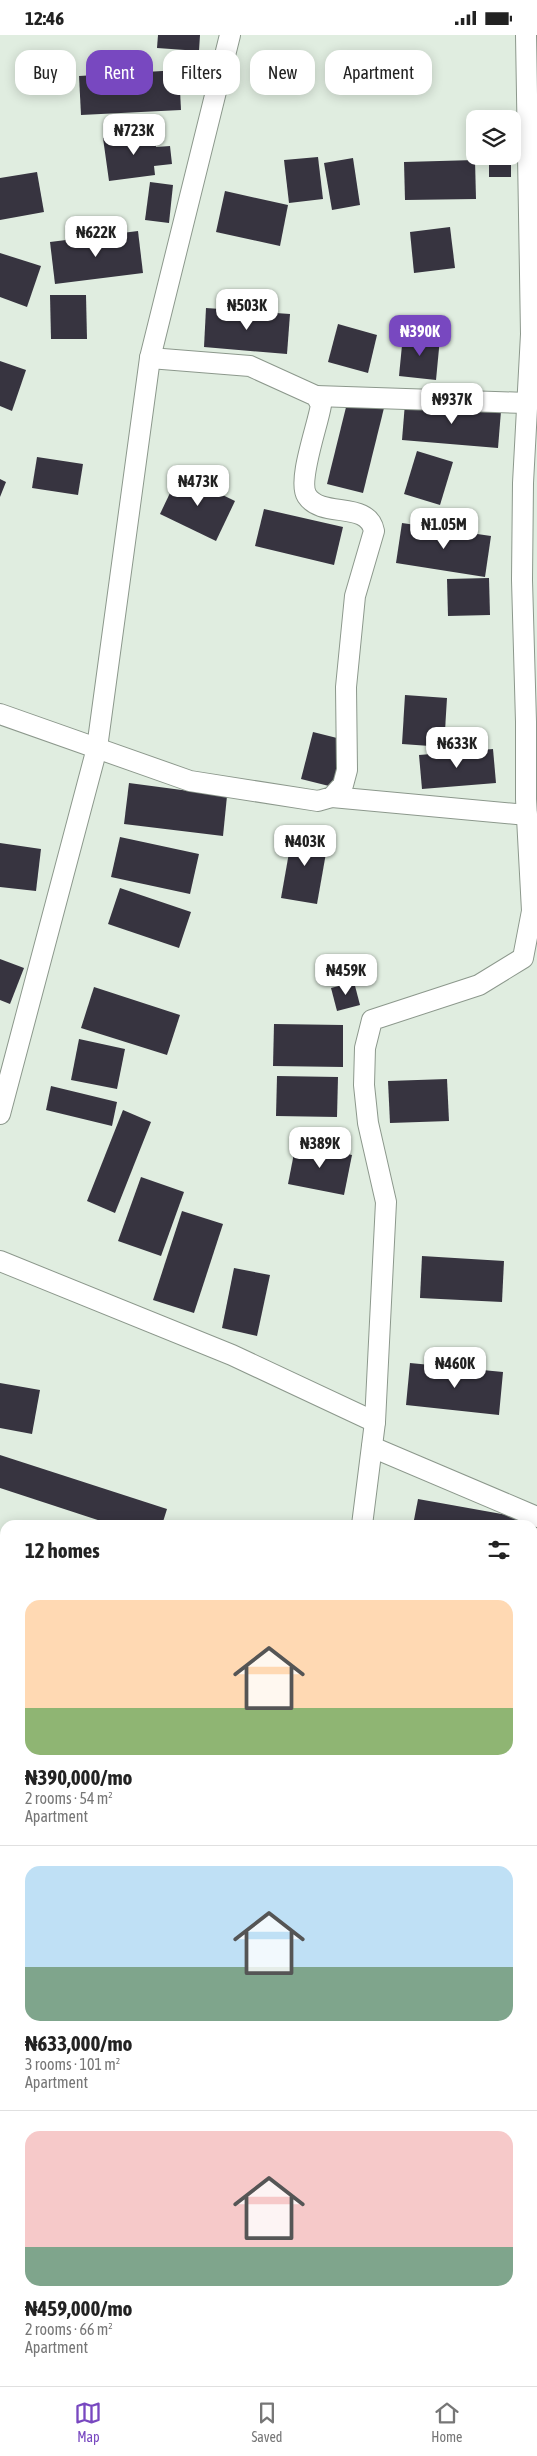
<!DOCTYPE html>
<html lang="en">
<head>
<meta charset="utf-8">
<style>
  body { margin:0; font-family:"Asap Condensed",sans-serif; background:#f2f2f2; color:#222; height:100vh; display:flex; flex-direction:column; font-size:19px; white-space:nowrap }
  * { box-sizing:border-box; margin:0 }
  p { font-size:16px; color:#767676 }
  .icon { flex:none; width:28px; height:28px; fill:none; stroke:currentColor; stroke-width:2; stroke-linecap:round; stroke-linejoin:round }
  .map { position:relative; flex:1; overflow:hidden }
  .sheet { position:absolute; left:0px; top:1485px; width:538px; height:866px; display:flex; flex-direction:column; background:#fff; border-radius:15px 15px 0 0; box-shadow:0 2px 12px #0003 }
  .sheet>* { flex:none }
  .hud { position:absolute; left:15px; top:15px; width:508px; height:45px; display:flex; gap:10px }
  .tools { position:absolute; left:466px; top:75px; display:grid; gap:10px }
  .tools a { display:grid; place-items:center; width:55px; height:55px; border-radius:10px; background:#fff; box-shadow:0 2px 12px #0003; font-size:25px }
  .price { position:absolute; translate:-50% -42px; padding:0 11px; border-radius:10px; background:#fff; color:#222; font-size:16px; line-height:32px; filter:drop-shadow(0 1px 2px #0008) }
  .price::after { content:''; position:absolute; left:50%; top:30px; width:15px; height:11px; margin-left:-8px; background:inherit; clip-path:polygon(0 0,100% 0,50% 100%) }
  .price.current { background:#7848c0; color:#fff }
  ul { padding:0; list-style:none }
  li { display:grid; align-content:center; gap:10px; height:265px; padding:0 25px }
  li+li { border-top:1px solid #e0e0e0 }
  li span { display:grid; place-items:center; height:155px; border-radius:15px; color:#555 }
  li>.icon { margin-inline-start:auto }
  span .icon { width:90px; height:90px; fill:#fffc; stroke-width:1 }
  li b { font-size:21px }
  h2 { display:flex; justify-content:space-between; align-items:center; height:60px; padding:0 25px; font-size:21px }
  .pill { padding:0 18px; border-radius:15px; background:#fff; box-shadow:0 2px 12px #0003; font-size:18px; line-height:45px }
  .pill.current { background:#7848c0; color:#fff }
  .status { display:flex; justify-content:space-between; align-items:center; height:35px; padding:0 25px; background:#fff; direction:ltr }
  .status svg { height:14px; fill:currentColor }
  .dock { display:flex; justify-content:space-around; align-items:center; height:70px; border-top:1px solid #e0e0e0; background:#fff; font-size:14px; color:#767676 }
  .dock a { display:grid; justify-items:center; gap:2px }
  .dock .current { color:#7848c0 }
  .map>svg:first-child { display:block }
  .building { fill:#373440 }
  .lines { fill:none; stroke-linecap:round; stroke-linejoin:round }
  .street-casing { stroke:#8c988c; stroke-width:22 }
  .highway-casing { stroke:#4e9451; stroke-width:30 }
  .street { stroke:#fff; stroke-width:20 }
  .highway { stroke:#59c25e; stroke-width:28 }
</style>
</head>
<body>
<div class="status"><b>12:46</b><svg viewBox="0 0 49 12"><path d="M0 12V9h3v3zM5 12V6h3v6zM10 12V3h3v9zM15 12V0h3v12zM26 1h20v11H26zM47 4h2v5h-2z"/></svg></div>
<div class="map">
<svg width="537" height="2351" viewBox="0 0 537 2351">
  <rect width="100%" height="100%" fill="#e0ede0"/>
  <!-- building -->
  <g class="building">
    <polygon points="158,0 200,0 199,16 157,13"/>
    <polygon points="179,35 181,75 81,80 79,41"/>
    <polygon points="154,97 156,112 170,111 172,129 154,131 155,140 109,146 103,103"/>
    <rect x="489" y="121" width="22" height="21"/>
    <polygon points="318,122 323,164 289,168 284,125"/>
    <polygon points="353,123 360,170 332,175 324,128"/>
    <polygon points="475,125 476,164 405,165 404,127"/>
    <polygon points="37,137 44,177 0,185 0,143"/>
    <polygon points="150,147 173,150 169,188 145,185"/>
    <polygon points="225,156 288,170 280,211 216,197"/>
    <polygon points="450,192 455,233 414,238 410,197"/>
    <polygon points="138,196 143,238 55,249 50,207"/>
    <polygon points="0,218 41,231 27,272 0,262"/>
    <polygon points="50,260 86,260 87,304 51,304"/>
    <polygon points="206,273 290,279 287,319 204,312"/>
    <polygon points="338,289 377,300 368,338 328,327"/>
    <polygon points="403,300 440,303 436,345 399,341"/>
    <polygon points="0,326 26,335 12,376 0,371"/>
    <polygon points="349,360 385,369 363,458 327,449"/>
    <polygon points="405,368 501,376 498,413 402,405"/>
    <polygon points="417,416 453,427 440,470 404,459"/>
    <polygon points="37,422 83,429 78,460 32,453"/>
    <polygon points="179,439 235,466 216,506 160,479"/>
    <polygon points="0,444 6,447 0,462"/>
    <polygon points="264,474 343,492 334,530 255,511"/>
    <polygon points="402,488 491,501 485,542 396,528"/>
    <polygon points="489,543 490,580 448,581 447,544"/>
    <polygon points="405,660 447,663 444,712 402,709"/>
    <polygon points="313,697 349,706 337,753 301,744"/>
    <polygon points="493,714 496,748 422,754 419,720"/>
    <polygon points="129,748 227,761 223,801 124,789"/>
    <polygon points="293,795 329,801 317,869 281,863"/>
    <polygon points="120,802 199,819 190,859 111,842"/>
    <polygon points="0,808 41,814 36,856 0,852"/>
    <polygon points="120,853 191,877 179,913 108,889"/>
    <polygon points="0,924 24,933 10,969 0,965"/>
    <polygon points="354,947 360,970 337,976 331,953"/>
    <polygon points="94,952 180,980 167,1020 81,993"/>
    <polygon points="274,989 343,990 343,1032 273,1031"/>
    <polygon points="79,1004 125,1014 117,1054 71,1045"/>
    <polygon points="277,1041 338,1042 337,1082 276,1081"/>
    <polygon points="447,1044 449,1086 390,1088 388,1046"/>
    <polygon points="51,1051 117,1067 112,1091 46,1075"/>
    <polygon points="123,1075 151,1087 115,1178 87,1166"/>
    <polygon points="296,1108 352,1120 344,1160 288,1149"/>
    <polygon points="141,1142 184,1157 161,1221 118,1206"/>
    <polygon points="182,1176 223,1189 194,1278 153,1265"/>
    <polygon points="422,1221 504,1226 502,1267 420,1263"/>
    <polygon points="234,1233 270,1240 257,1301 222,1293"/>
    <polygon points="410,1328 503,1337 499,1380 406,1370"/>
    <polygon points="0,1348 40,1355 32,1399 0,1393"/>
    <polygon points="0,1420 167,1474 162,1490 113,1490 0,1453"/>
    <polygon points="418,1464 519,1482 518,1490 413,1490"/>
    <rect x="532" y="1549" width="5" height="47"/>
    <polygon points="532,1631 537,1632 537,1684 532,1684"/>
    <polygon points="532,1719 536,1719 537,1775 532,1775"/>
    <polygon points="208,2346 232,2346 231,2351 208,2351"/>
  </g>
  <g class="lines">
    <defs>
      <g id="street">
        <polyline points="316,361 527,368"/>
        <path d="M0 679 190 746 318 766 332 762 343 750 347 735 346 652 355 561 374 496C368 465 322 484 307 461 297 446 318 390 321 370L316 361 250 331 150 323"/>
        <polyline points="332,762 527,780"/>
        <polyline points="0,1079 97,713 150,323 230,0"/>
        <polyline points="0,1226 232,1320 375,1387"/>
        <polyline points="372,1412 537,1482"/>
        <polyline points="362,1490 375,1387 386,1167 368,1088 364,1050 365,1013 372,985 479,950 523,923 532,876 526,764 526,687 522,545 523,448 531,299 526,0"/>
        <polyline points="532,1710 537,1710"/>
        <polyline points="10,2351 11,2346"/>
      </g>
      <g id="highway">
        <polyline points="532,2024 537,2024"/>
        <polyline points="0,2026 5,2026"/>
      </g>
    </defs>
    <!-- street casing -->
    <use href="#street" class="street-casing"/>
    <!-- highway casing -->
    <use href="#highway" class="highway-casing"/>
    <!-- street -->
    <use href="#street" class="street"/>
    <!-- highway -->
    <use href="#highway" class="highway"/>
  </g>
</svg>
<div class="tools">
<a><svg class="icon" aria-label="layers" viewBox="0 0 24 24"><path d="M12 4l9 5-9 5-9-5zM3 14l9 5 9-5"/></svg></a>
</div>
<b class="price" style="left:134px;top:121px">₦723K</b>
<b class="price" style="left:96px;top:223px">₦622K</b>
<b class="price" style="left:247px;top:296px">₦503K</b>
<b class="price current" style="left:420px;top:322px">₦390K</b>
<b class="price" style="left:452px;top:390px">₦937K</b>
<b class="price" style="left:198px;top:472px">₦473K</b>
<b class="price" style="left:444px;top:515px">₦1.05M</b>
<b class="price" style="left:457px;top:734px">₦633K</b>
<b class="price" style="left:305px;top:832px">₦403K</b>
<b class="price" style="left:346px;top:961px">₦459K</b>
<b class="price" style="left:320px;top:1134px">₦389K</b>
<b class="price" style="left:455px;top:1354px">₦460K</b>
<div class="hud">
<a class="pill">Buy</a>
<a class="pill current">Rent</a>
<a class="pill">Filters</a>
<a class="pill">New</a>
<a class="pill">Apartment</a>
</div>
<section class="sheet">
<h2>12 homes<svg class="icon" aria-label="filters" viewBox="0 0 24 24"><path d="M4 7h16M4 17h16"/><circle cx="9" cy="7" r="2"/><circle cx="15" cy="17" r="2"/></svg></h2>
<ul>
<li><span style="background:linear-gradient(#ffd9b3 70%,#8fb573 0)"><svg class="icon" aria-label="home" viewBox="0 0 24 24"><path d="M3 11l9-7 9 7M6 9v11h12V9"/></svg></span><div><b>₦390,000/mo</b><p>2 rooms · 54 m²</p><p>Apartment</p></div></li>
<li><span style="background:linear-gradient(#bfe0f5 65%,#7fa58c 0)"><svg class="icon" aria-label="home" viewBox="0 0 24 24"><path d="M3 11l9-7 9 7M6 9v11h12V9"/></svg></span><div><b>₦633,000/mo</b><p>3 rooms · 101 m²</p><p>Apartment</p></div></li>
<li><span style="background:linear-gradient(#f6c9c9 75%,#7fa58c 0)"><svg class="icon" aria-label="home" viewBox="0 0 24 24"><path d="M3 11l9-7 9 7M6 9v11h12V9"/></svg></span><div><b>₦459,000/mo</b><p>2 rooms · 66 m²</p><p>Apartment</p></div></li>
</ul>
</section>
</div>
<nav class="dock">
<a class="current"><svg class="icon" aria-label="map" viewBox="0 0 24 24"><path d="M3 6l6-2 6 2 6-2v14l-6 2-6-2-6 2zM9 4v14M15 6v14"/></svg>Map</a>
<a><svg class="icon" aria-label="saved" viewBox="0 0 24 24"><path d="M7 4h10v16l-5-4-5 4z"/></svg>Saved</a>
<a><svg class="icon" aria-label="home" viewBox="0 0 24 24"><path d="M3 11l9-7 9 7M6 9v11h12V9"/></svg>Home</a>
</nav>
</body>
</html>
